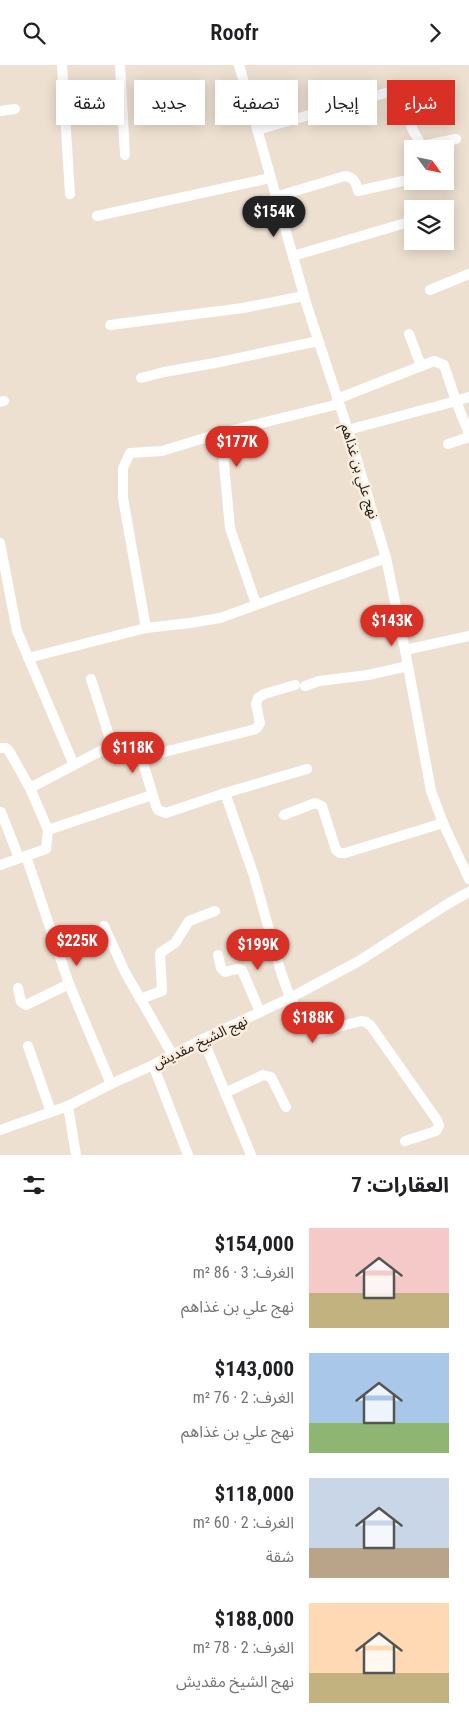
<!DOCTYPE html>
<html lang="ar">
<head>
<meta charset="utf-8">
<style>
  body { margin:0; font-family:"Roboto Condensed","Noto Sans Arabic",sans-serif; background:#f2f2f2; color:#202124; direction:rtl; height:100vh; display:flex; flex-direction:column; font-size:19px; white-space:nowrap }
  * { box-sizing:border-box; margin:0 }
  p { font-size:16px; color:#757577 }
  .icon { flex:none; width:28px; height:28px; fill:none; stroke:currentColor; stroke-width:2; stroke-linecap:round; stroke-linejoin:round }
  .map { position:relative; height:1090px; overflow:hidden; direction:ltr }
  .details { display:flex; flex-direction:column; background:#fff; flex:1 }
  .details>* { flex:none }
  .banner { position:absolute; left:15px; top:15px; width:440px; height:45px; direction:rtl; display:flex; gap:10px }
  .needle { width:32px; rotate:123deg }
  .buttons { position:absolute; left:404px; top:75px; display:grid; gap:10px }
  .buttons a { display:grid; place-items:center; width:50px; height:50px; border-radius:0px; background:#fff; box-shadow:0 2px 12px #0003; font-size:25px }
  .price { position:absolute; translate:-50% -42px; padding:0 11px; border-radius:18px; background:#d93025; color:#fff; font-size:16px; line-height:32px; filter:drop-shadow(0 1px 2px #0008) }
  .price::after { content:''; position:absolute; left:50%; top:30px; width:15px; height:11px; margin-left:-8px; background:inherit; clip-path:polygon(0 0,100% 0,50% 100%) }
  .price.selected { background:#222; color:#fff }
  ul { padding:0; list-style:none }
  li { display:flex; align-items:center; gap:15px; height:125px; padding:0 20px }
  li span { display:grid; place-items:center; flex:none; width:140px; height:100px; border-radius:0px; color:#555 }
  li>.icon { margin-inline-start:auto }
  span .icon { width:60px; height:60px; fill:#fffc; stroke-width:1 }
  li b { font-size:21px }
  h2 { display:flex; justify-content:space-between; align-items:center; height:60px; padding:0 20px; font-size:21px }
  .chip { padding:0 18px; border-radius:0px; background:#fff; box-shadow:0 2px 12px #0003; font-size:18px; line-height:45px }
  .chip.selected { background:#d93025; color:#fff }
  header { display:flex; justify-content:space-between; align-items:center; height:65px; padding:0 20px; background:#fff; font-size:22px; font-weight:600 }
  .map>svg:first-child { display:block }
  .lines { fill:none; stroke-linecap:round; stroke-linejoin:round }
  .minor { stroke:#fff; stroke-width:10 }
  .labels { text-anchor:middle; stroke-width:5; stroke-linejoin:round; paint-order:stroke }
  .street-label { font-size:14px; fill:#1f1a15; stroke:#fbedde }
</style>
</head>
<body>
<header><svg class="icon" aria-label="forward" viewBox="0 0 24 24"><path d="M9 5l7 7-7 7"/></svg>Roofr<svg class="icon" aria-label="search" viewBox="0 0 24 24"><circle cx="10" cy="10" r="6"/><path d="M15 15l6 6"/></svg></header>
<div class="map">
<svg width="469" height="1090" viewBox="0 0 469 1090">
  <rect width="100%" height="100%" fill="#ede0d1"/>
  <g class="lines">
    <!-- minor -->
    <g class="minor">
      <polyline points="62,0 70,129"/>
      <polyline points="120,0 125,90"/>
      <polyline points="239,0 307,241 348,365 386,493 405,585 431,726 443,758 469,814"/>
      <polyline points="0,46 15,44"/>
      <path d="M257 65 396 25C406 36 407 49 412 63 414 69 419 74 421 81L456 74"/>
      <path d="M275 132 345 111C355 113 356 118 358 126L412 114"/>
      <polyline points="97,151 270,113"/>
      <polyline points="293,191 409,157"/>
      <polyline points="430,225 469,209"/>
      <polyline points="110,260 243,243 304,231"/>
      <polyline points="409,269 421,301"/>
      <polyline points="141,313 164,307 215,298 318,276"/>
      <polyline points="337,334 434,296 444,300 456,336 469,332"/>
      <polyline points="0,337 4,336"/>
      <polyline points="348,365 456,336 469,369"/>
      <polyline points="448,379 469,372"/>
      <polyline points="0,478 17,566 74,700"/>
      <polyline points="256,539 230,463 221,368 339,339"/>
      <polyline points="146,563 123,433 123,403 130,388 162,386 221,368"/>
      <polyline points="405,585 469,571"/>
      <polyline points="28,593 146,563 190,558 220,553 386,493"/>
      <polyline points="295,620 264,629 258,633 256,639 260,658 256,664 148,691 144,695 144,701 156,741 158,745 166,748 225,728 307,704"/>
      <polyline points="305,621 319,616 368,610 408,601"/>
      <polyline points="0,683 6,683 9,686 30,723 48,765 46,784 0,800"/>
      <polyline points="30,723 112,680 91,614"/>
      <polyline points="225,728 254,811 280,904 290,933 309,963 313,967 319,967 361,956 366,957 371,961 437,1055 439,1061 436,1066 405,1076"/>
      <polyline points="1,747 19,793"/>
      <polyline points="284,750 315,738 322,741 336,785 340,788 345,788 443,758"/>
      <polyline points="48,765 152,730"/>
      <polyline points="26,791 69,919 111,1019"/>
      <polyline points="104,861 125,907 172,989"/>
      <polyline points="218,890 221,903 225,907 237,904 242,905 260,947"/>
      <polyline points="18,923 21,937 26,940 69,919"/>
      <polyline points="140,934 162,926 160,888 175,878 189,856 215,846"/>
      <polyline points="203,974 251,1090"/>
      <polyline points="28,981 51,1047"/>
      <polyline points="153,1000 188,1090"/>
      <polyline points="225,1028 263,1010 271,1012 286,1042"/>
      <polyline points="68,1041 76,1090"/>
      <polyline points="0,1065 68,1041 111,1019 153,1000 203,974 290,933 359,896 449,838 469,827"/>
    </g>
  </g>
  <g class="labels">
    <!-- street labels -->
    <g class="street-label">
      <text transform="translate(360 406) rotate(73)" y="5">نهج علي بن غذاهم</text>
      <text transform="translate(200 977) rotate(-26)" y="5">نهج الشيخ مقديش</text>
    </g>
  </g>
</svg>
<div class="buttons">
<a><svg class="needle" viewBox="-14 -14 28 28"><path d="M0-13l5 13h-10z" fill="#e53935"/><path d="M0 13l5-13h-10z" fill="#757577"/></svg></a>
<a><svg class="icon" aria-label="layers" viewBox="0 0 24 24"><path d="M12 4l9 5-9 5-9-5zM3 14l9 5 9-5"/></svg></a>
</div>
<b class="price selected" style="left:274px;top:173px">$154K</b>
<b class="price" style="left:237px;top:403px">$177K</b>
<b class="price" style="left:392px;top:582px">$143K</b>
<b class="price" style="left:133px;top:709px">$118K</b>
<b class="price" style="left:77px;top:902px">$225K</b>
<b class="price" style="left:258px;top:906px">$199K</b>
<b class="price" style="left:313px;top:979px">$188K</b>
<div class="banner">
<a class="chip selected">شراء</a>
<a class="chip">إيجار</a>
<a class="chip">تصفية</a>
<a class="chip">جديد</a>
<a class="chip">شقة</a>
</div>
</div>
<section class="details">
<h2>العقارات: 7<svg class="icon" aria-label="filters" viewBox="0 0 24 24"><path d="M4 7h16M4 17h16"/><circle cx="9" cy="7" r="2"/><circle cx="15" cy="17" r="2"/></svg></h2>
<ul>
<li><span style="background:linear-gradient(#f6c9c9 65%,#c2b280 0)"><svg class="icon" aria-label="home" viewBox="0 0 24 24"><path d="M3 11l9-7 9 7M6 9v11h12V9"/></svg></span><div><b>$154,000</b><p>الغرف: 3 · 86 m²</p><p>نهج علي بن غذاهم</p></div></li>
<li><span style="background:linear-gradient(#a9c7e8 70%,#8fb573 0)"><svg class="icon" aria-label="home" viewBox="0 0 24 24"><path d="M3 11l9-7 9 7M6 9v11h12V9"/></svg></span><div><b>$143,000</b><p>الغرف: 2 · 76 m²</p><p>نهج علي بن غذاهم</p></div></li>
<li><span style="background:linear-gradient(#c9d6e8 70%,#b9a48a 0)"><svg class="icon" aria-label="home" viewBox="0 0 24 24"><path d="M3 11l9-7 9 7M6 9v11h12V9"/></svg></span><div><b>$118,000</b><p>الغرف: 2 · 60 m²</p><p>شقة</p></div></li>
<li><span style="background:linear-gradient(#ffd9b3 70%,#c2b280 0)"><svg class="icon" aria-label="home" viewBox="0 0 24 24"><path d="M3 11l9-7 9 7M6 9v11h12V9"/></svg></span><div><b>$188,000</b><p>الغرف: 2 · 78 m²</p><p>نهج الشيخ مقديش</p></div></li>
</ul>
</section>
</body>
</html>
